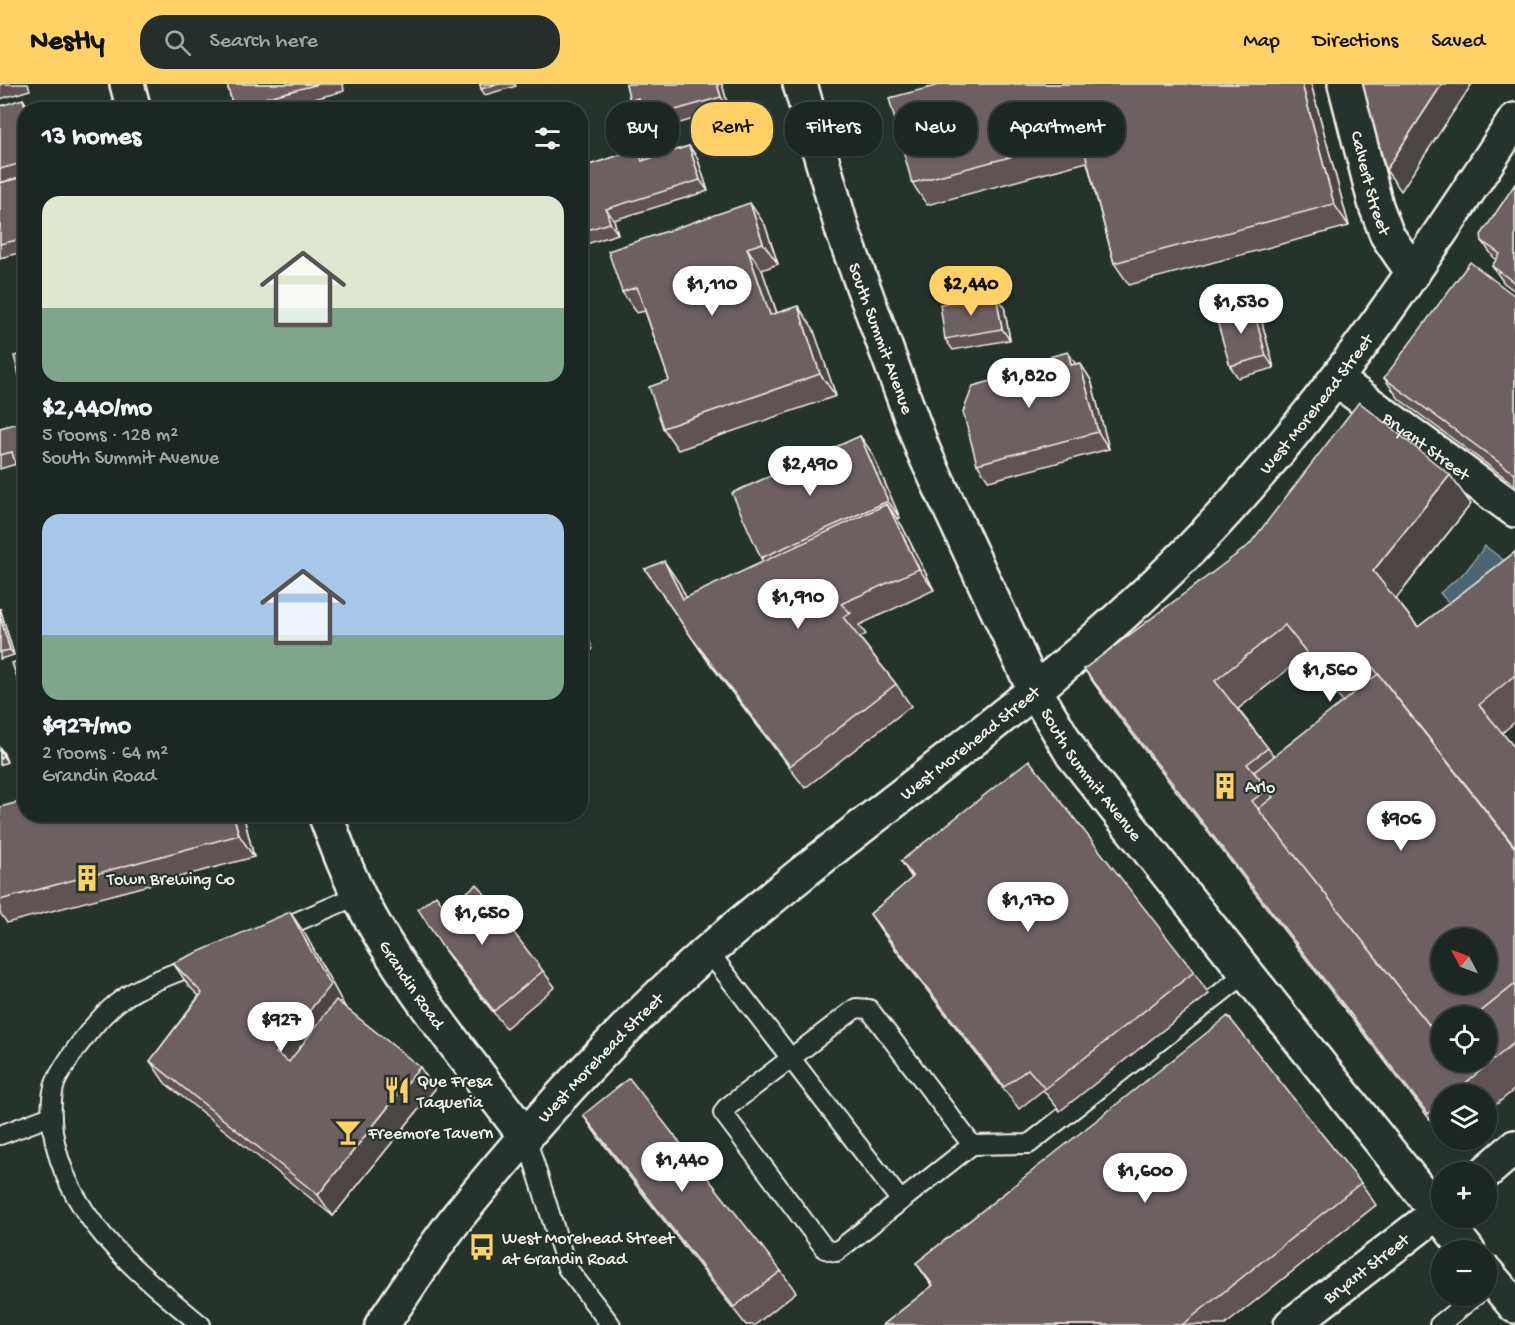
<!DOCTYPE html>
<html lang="en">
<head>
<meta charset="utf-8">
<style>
  body { margin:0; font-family:"Gochi Hand",sans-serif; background:#252e2a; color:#f1f3f6; height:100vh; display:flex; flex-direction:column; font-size:22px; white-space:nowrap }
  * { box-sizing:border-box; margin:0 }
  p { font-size:20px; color:#a0a5a5 }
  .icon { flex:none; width:33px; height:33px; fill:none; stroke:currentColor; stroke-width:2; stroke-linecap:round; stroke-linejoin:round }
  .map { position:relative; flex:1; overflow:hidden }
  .details { position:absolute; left:18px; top:18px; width:570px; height:720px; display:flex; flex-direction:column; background:#1c2622; border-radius:24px; box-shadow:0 2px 4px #0004,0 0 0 2px #3a4340 }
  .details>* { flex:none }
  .guide { position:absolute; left:606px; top:18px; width:570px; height:54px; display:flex; gap:12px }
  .needle { width:39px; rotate:311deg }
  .buttons { position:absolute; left:1431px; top:844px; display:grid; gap:12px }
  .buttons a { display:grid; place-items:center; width:66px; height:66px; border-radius:50%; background:#1c2622; box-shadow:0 2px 4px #0004,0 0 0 2px #3a4340; font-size:30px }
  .price { position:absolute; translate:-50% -51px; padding:0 14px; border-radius:21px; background:#fff; color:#222; font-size:20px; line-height:39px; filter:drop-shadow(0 2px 3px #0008) }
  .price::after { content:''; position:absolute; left:50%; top:36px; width:18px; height:14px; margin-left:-9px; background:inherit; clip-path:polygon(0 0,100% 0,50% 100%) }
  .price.current { background:#ffd166; color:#111 }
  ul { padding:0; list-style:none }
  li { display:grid; align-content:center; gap:12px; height:318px; padding:0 24px }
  li span { display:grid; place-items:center; height:186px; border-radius:18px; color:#555 }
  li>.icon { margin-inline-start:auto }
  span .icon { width:108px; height:108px; fill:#fffc; stroke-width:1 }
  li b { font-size:26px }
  h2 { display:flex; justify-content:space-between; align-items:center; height:72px; padding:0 24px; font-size:26px }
  .tag { padding:0 21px; border-radius:24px; background:#1c2622; box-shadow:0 2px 4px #0004,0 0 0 2px #3a4340; font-size:21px; line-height:54px }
  .tag.current { background:#ffd166; color:#111 }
  header { display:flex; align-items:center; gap:36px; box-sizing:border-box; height:84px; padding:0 30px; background:#ffd166; color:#111 }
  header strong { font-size:28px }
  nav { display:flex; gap:33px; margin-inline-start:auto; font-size:21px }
  .search { width:420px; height:54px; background:#252e2a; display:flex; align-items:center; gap:15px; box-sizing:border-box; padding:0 21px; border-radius:24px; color:#a0a5a5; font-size:22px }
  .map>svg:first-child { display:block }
  .water { fill:#4c6671; stroke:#8f9ea1; stroke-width:1.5 }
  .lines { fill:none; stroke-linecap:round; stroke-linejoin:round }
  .service-casing { stroke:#f4f1e8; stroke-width:22 }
  .minor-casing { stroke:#f4f1e8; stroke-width:38 }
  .primary-casing { stroke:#f4f1e8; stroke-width:38 }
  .service { stroke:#26332d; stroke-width:18 }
  .minor { stroke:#26332d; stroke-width:33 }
  .primary { stroke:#26332d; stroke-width:33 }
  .wall { fill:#5e5355; stroke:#f4f1e8; stroke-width:1.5; fill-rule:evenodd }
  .shaded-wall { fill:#4c4445; stroke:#f4f1e8; stroke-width:1.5 }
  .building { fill:#6d6163; stroke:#f4f1e8; stroke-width:1.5; fill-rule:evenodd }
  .labels { text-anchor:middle; stroke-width:4.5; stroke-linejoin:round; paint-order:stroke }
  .street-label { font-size:18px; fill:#f4f1e8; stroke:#26332d }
  .poi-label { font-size:18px; fill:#f4f1e8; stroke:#26332d; text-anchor:start }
</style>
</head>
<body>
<header>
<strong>Nestly</strong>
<div class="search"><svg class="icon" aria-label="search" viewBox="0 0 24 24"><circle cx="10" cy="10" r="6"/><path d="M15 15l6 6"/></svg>Search here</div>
<nav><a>Map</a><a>Directions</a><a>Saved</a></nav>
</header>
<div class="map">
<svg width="1515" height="1241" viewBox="0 0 1515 1241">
  <rect width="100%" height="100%" fill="#26332d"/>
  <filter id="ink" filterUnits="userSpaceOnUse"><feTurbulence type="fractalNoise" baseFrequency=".0167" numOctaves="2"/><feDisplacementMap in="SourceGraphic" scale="12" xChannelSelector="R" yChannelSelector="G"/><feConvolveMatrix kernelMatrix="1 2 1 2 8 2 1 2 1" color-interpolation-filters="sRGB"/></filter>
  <g filter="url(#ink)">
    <!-- water -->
    <polygon class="water" points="1485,462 1510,481 1460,532 1440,509 1466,487"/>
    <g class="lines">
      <defs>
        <g id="service">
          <polyline points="275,847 359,811"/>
          <polyline points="708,867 901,1117"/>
          <path d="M200 879C174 890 144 899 121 916 104 928 90 946 78 962 70 973 62 985 56 997 50 1013 51 1030 53 1047 65 1133 138 1189 201 1241"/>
          <polyline points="0,1051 51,1032"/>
          <polyline points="526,1053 567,1184 611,1241"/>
          <polyline points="972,1061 869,925 856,924 726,1024 723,1029 825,1165 836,1168 972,1061 1029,1060 1246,889"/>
          <polyline points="1439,1241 1475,1212"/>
        </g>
        <g id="minor">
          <polyline points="127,0 134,26"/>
          <path id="s1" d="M800 0 843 148 923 366 1034 605 1073 671 1468 1167"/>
          <path id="s2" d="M1345 0 1376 122 1387 151 1413 189"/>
          <path id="s3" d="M1337 296 1515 426"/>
          <path id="s4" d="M325 730C337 762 349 794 365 824 409 906 470 979 526 1053"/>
          <polyline points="1485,1089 1515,1063"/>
          <polyline points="1486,1188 1515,1222"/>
          <path id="s5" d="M1291 1241 1442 1125"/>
        </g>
        <g id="primary">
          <path id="s6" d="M382 1241C407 1205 431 1166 459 1131 534 1039 616 948 705 870 862 733 1040 618 1187 469 1314 339 1416 188 1515 36"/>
        </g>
      </defs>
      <!-- service casing -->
      <use href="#service" class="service-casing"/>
      <!-- minor casing -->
      <use href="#minor" class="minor-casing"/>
      <!-- primary casing -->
      <use href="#primary" class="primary-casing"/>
      <!-- service -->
      <use href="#service" class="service"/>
      <!-- minor -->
      <use href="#minor" class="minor"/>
      <!-- primary -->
      <use href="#primary" class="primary"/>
    </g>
    <!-- wall -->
    <g class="wall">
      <polygon points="0,0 28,0 30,6 0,15"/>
      <polygon points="227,0 343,0 344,7 273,26 235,26 233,22"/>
      <polygon points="480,0 515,0 516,2 485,11 481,5"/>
      <polygon points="626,0 722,0 729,25 652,47 644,35 642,27 638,28 630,17"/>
      <polygon points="943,0 1311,0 1349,142 1129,201 1114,179 1087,78 927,121 912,99"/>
      <polygon points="0,22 26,26 26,91 0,99"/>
      <polygon points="689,62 697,73 708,107 614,136 618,150 580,162 580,84 638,65 645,76"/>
      <polygon points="26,92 26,167 0,174 0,99"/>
      <polygon points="1515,100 1515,207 1504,199 1492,182 1497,176 1494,174 1482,157"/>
      <polygon points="765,141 778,180 762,186 777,229 813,244 836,312 678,366 663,344 669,296 645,227 637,229 622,208"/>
      <polygon points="1515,212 1515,401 1399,315 1384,294"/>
      <polygon points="1252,220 1260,231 1274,284 1238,294 1230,282"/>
      <polygon points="1004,222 1010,256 953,266 945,255"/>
      <polygon points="1080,279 1091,296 1109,365 989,397 977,380 1076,280"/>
      <polygon points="26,337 26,402 19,393 16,380 0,385 0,344"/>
      <polygon points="860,352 872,369 900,434 897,435 902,442 934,506 859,541 866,550 860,554 896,600 911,622 805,704 707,576 645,485 679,499 686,514 763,478 761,474"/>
      <path d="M1471 420 1396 515 1418 543 1515 468V638L1502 649 1515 664V1005L1486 1029V1011H1442V1051L1105 615 1084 585ZM1306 571 1343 618 1274 672 1238 625Z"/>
      <polygon points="580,521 592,566 580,569"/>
      <polygon points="0,524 14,571 0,575"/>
      <polygon points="0,664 3,668 7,678 0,681"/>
      <polygon points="0,723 243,730 254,773 7,839 0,829"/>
      <polygon points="901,777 1194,888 1209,910 1060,1027 1043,1006 1019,1025 885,852 870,830 912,794"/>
      <polygon points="446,825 543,887 555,903 506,944 455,881 443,864"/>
      <polygon points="305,850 345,923 435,1005 333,1132 165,999 150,977 199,912 188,901 173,879"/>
      <polygon points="583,1031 781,1187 796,1208 755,1241 746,1241 598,1053"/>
      <polygon points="1446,1056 1454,1056 1449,1060"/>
      <polygon points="1361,1099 1376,1121 1225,1241 883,1241 932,1202 916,1179"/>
    </g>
    <!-- shaded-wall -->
    <g class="shaded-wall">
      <polygon points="717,0 722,0 729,25 721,13"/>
      <polygon points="1302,0 1311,0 1349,142 1334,120"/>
      <polygon points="1442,0 1472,0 1401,107 1386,86"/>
      <polygon points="23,15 30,26 26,26"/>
      <polygon points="689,62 697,73 708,107 700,96"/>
      <polygon points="638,65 646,77 642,77"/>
      <polygon points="750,119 765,141 778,180 763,159"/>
      <polygon points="606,125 614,136 618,150 610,139"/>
      <polygon points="747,164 762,186 785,253 770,231"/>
      <polygon points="996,211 1004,222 1010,256 1002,245"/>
      <polygon points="1252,220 1260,231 1274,284 1266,272"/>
      <polygon points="798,222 813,244 836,312 820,290"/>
      <polygon points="1068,268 1079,285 1071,281"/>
      <polygon points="1080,279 1091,296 1109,365 1098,348"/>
      <polygon points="860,352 872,369 900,434 888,417"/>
      <polygon points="1450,391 1471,420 1394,517 1373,487"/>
      <polygon points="887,420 902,442 934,506 919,485"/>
      <polygon points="664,477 679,499 698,537 683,515"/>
      <polygon points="580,521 592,566 584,555 580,540"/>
      <polygon points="0,524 14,571 10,566 0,532"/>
      <polygon points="0,664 3,668 7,678 3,672"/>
      <polygon points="233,730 243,730 254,773 239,751"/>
      <polygon points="290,828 305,850 345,923 291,991 276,969"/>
      <polygon points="420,983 435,1005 333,1132 318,1111"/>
    </g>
    <!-- building -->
    <g class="building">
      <polygon points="227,0 319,0 233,22"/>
      <polygon points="480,0 499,0 481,5"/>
      <polygon points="626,0 717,0 721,13 644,35 638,14 630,17"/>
      <polygon points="943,0 1302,0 1334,120 1114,179 1081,54 912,99 889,14"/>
      <polygon points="1363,0 1442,0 1386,86"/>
      <polygon points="23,15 26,26 26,78 0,85 0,22"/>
      <polygon points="689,62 700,96 606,125 610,139 580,148 580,84 638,65 642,77"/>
      <polygon points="26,92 26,154 0,160 0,99"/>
      <polygon points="1515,100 1515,199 1492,182 1500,170 1482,157 1481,151"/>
      <polygon points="750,119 763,159 747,164 770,231 798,222 820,290 663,344 649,303 669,296 637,203 622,208 608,167"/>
      <polygon points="1470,178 1515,212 1515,390 1384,294"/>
      <polygon points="26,191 26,216 20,193"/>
      <polygon points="996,211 1002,245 945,255 940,220"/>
      <polygon points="1252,220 1266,272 1230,282 1215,230"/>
      <polygon points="1068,268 1071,281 1080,279 1098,348 977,380 963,328 973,302 999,295 996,287"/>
      <polygon points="26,269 26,313 25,314 14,272"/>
      <polygon points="1359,318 1450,391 1373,487 1418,543 1515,468 1515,591 1479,621 1515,664 1515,763 1372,582 1338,609 1285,541 1215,597 1268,664 1247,680 1268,705 1252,717 1442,957 1442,978 1486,978 1486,933 1474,933 1515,900 1515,958 1451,1011 1442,1011 1442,1019 1428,1030 1084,585 1249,461"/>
      <polygon points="26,337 26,391 19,393 12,368 0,371 0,344"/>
      <polygon points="860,352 888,417 761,474 732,409"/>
      <polygon points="887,420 919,485 841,520 851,529 843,533 896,600 790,682 692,554 645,485 664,477 683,515"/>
      <polygon points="0,532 10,566 0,568"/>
      <polygon points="580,540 584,555 580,556"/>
      <polygon points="26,574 26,610 23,611 12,579"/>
      <path d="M1378 590 1515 764V900L1474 933H1442V957L1258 725 1273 713 1254 688ZM1442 855H1486V900H1442Z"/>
      <polygon points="0,665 3,672 0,674"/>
      <polygon points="1029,676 1194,888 1045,1005 1028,985 1004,1003 870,830 913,793 901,777"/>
      <polygon points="26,716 26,730 233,730 239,751 0,816 0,723"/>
      <polygon points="477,800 543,887 494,927 443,864 418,825 436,811 446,825"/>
      <polygon points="290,828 330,901 276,969 289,978 336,916 420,983 318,1111 150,977 202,909 173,879"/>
      <polygon points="1228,932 1361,1099 1182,1241 883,1241 933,1201 916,1179"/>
      <polygon points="629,994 781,1187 734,1223 583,1031"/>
    </g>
  </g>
  <!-- icons -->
  <defs>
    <symbol id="building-bare" viewBox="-9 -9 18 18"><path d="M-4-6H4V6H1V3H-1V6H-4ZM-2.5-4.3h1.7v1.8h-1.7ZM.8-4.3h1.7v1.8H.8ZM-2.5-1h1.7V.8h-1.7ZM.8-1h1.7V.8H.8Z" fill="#ffd166" stroke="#26332d" stroke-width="2.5" paint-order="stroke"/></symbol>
    <symbol id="restaurant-bare" viewBox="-9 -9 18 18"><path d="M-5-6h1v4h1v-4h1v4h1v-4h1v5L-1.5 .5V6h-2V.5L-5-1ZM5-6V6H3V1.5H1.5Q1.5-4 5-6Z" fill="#ffd166" stroke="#26332d" stroke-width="2.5" paint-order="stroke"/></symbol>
    <symbol id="bar-bare" viewBox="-9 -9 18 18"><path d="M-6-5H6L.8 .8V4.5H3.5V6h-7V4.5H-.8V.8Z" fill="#ffd166" stroke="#26332d" stroke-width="2.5" paint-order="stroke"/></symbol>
    <symbol id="bus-bare" viewBox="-9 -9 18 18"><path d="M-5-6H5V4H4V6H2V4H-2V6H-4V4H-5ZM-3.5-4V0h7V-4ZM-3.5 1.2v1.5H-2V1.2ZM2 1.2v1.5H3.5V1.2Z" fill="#ffd166" stroke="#26332d" stroke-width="2.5" paint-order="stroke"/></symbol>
  </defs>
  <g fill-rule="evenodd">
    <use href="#building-bare" x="1206" y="683" width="38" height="38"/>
    <use href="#building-bare" x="68" y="775" width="38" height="38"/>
    <use href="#restaurant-bare" x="378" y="987" width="38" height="38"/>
    <use href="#bar-bare" x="329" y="1029" width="38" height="38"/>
    <use href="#bus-bare" x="463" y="1144" width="38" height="38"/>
  </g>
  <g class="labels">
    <!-- street labels -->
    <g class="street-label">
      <text dy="6" stroke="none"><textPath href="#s2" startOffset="102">Calvert Street</textPath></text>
      <text dy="6" stroke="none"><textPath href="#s1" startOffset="267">South Summit Avenue</textPath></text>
      <text dy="6" stroke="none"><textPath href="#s6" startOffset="1318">West Morehead Street</textPath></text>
      <text dy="6" stroke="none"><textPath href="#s3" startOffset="111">Bryant Street</textPath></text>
      <text dy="6" stroke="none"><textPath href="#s6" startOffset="832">West Morehead Street</textPath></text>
      <text dy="6" stroke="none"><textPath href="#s1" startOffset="753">South Summit Avenue</textPath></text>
      <text dy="6" stroke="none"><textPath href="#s4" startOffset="192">Grandin Road</textPath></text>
      <text dy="6" stroke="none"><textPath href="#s6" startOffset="346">West Morehead Street</textPath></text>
      <text dy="6" stroke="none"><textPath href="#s5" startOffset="94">Bryant Street</textPath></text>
    </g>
    <!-- poi labels -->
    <g class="poi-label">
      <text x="1245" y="708">Arlo</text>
      <text x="107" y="800">Town Brewing Co</text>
      <text x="417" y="1002">Que Fresa<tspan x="417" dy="21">Taqueria</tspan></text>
      <text x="368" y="1054">Freemore Tavern</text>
      <text x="502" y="1159">West Morehead Street<tspan x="502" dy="21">at Grandin Road</tspan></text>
    </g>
  </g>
</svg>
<div class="buttons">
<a><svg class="needle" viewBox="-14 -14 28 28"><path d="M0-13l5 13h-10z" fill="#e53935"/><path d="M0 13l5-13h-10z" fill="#a0a5a5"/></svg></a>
<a><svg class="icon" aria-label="locate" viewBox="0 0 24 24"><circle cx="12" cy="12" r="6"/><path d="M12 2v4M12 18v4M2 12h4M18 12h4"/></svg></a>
<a><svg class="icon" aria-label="layers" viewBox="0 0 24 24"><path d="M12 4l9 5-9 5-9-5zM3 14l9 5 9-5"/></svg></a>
<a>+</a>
<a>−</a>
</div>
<b class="price" style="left:712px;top:233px">$1,110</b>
<b class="price current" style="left:971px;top:233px">$2,440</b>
<b class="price" style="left:1241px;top:251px">$1,530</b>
<b class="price" style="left:1029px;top:325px">$1,820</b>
<b class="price" style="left:810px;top:413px">$2,490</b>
<b class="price" style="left:798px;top:546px">$1,910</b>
<b class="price" style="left:1330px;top:619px">$1,560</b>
<b class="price" style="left:1401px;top:768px">$906</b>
<b class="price" style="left:1028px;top:849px">$1,170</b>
<b class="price" style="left:482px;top:862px">$1,650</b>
<b class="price" style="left:281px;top:969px">$927</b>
<b class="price" style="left:682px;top:1109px">$1,440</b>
<b class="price" style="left:1145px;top:1120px">$1,600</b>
<div class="guide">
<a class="tag">Buy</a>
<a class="tag current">Rent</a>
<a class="tag">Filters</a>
<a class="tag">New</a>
<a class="tag">Apartment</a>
</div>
<section class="details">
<h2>13 homes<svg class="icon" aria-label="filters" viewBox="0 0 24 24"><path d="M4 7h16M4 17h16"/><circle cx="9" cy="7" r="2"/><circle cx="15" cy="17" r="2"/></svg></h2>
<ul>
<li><span style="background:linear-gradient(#dfe7d0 60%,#7fa58c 0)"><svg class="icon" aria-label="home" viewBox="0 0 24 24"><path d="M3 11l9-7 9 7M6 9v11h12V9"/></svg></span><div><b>$2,440/mo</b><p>5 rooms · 128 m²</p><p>South Summit Avenue</p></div></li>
<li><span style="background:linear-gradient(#a9c7e8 65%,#7fa58c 0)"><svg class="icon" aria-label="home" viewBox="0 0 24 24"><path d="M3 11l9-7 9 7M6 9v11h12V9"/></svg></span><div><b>$927/mo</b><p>2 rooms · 64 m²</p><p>Grandin Road</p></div></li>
</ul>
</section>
</div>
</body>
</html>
